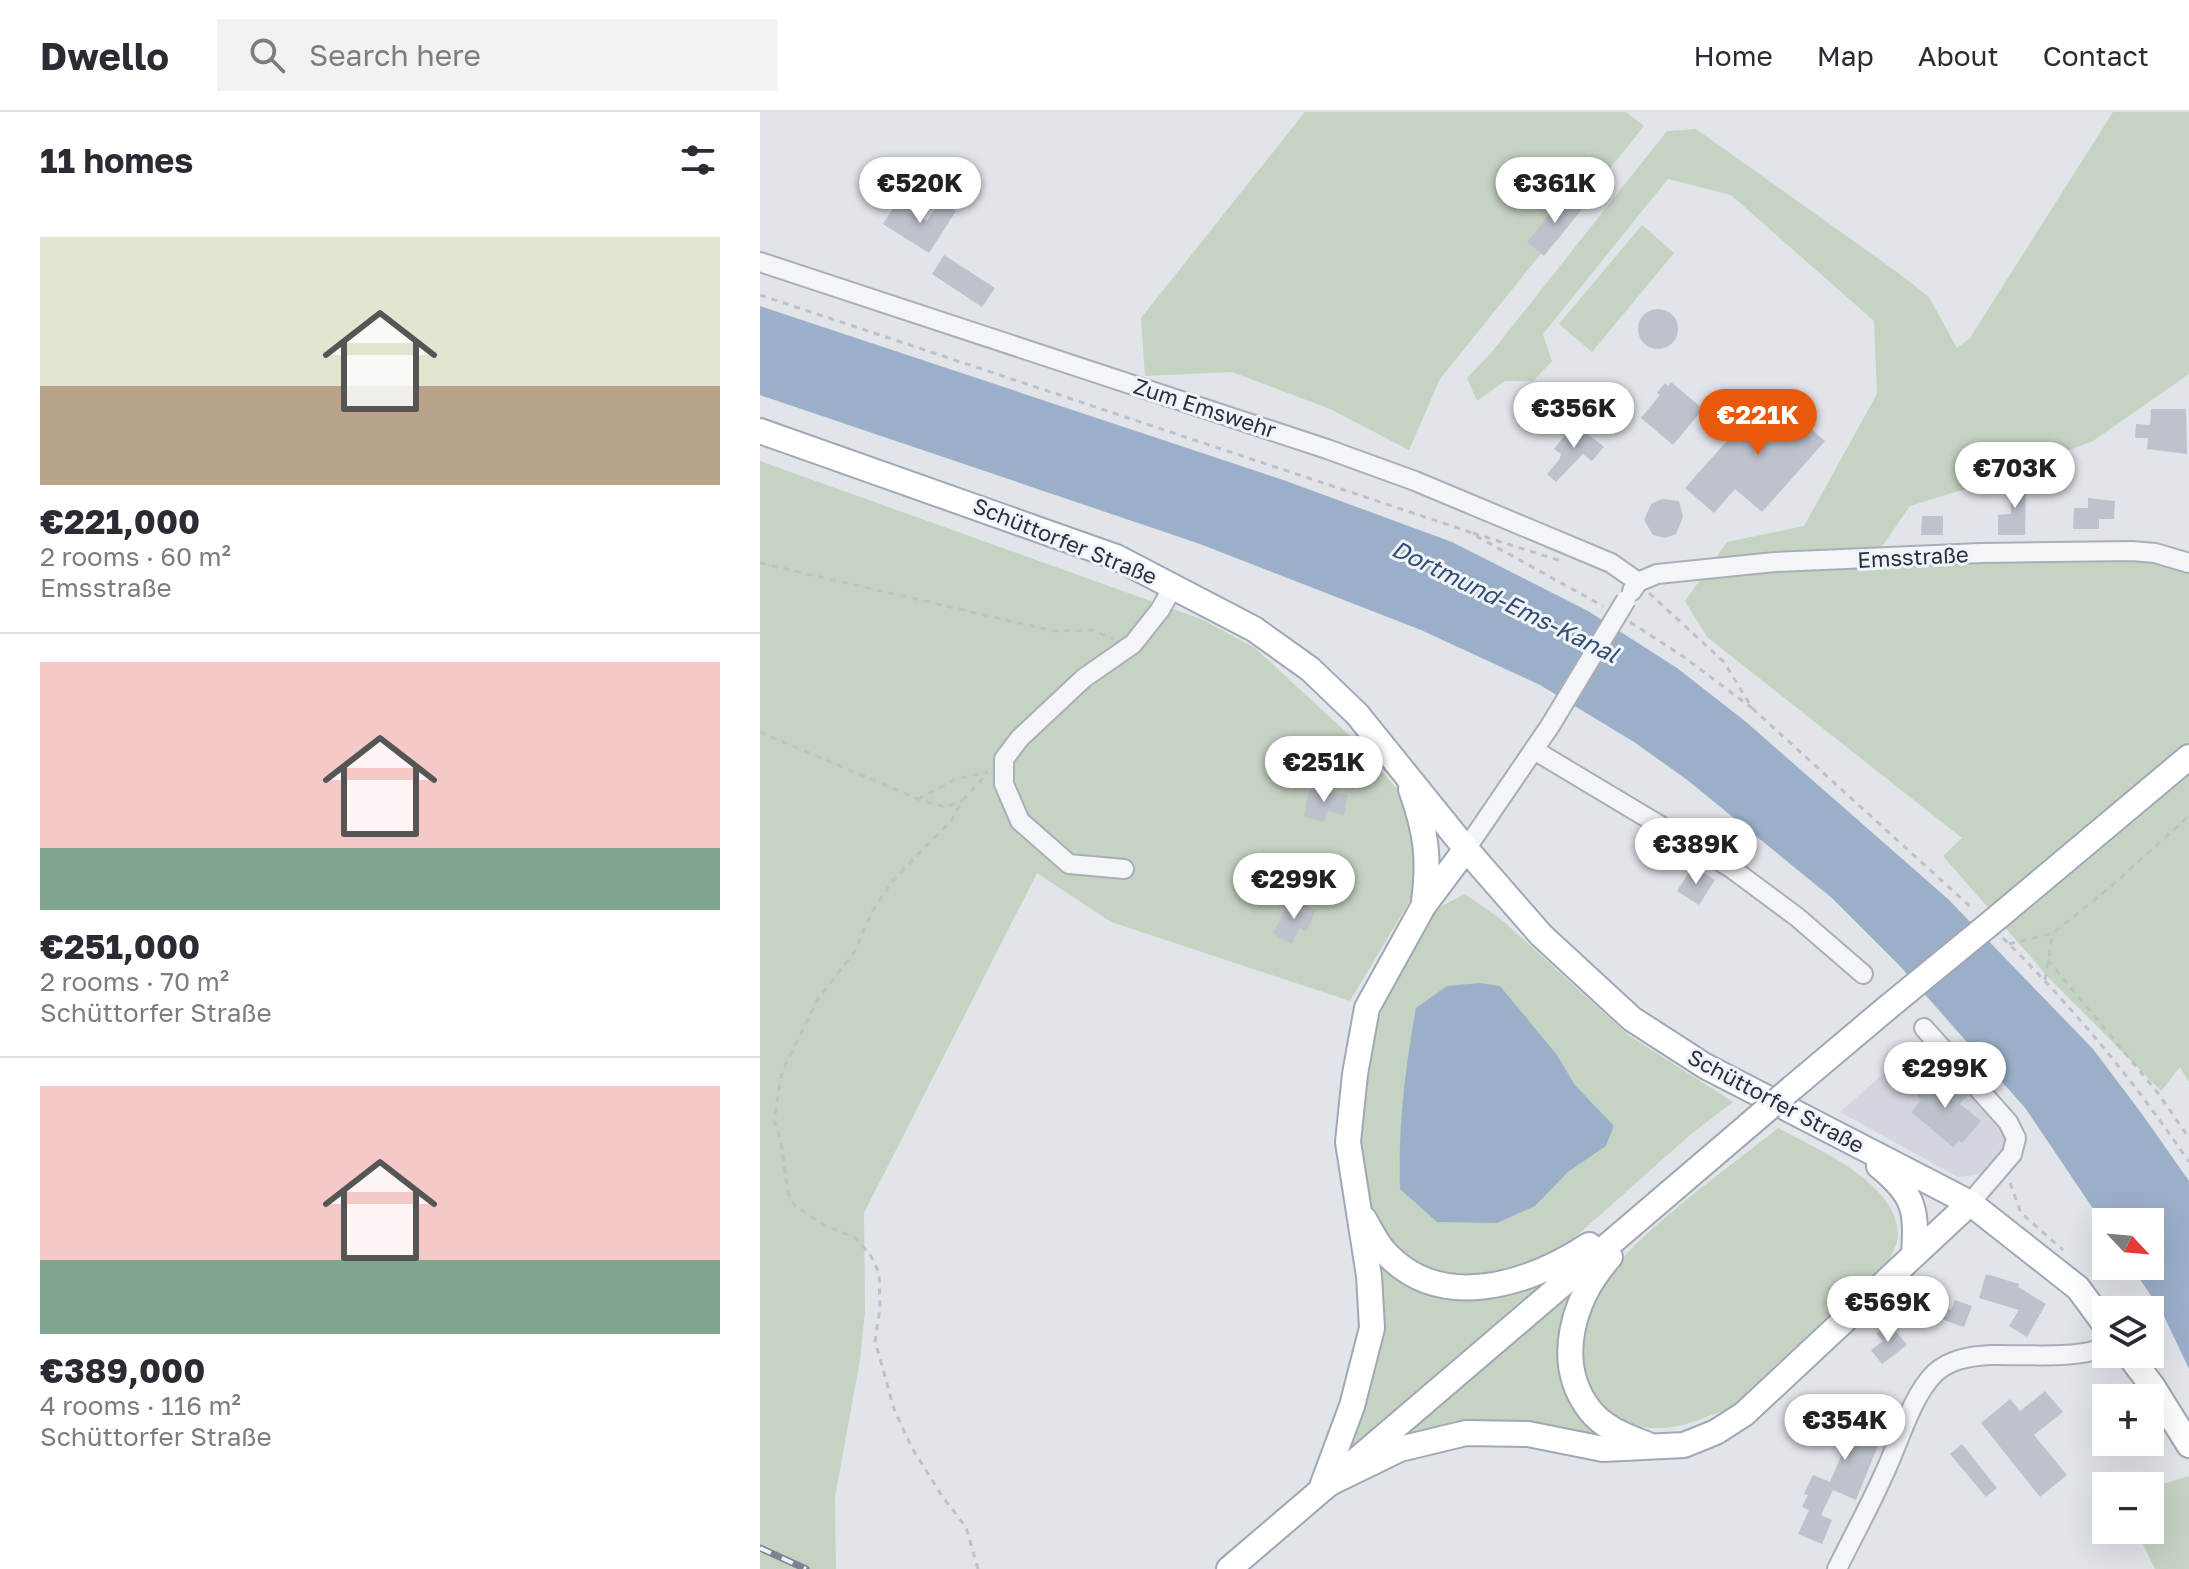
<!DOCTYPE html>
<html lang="en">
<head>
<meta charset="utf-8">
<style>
  body { margin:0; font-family:"Golos Text",sans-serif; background:#f2f2f3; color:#2b2b33; height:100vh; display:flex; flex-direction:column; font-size:30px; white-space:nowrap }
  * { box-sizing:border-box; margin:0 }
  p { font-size:26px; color:#7c7c81 }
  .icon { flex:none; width:44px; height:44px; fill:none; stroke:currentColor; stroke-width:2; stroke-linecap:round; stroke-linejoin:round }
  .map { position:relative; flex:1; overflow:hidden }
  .side { display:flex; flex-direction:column; background:#fff; width:760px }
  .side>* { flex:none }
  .needle { width:52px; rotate:116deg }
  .tools { position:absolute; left:1332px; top:1096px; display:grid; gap:16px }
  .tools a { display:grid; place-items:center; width:72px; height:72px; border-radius:0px; background:#fff; box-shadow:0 8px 32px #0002; font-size:40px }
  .price { position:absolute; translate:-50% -68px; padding:0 18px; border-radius:28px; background:#fff; color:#222; font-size:26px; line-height:52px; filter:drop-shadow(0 2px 4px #0008) }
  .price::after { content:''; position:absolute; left:50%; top:48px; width:24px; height:18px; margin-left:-12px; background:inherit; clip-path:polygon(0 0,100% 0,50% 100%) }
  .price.current { background:#ea580c; color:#fff }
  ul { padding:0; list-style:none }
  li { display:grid; align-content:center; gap:16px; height:424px; padding:0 40px }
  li+li { border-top:2px solid #e1e1e2 }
  li span { display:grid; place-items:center; height:248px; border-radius:0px; color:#555 }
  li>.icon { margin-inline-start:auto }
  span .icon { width:144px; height:144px; fill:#fffc; stroke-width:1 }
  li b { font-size:34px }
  h2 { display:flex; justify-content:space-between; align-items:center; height:96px; padding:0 40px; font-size:34px }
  header { display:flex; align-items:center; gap:48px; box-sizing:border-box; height:112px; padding:0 40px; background:#fff; border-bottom:2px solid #e1e1e2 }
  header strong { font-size:38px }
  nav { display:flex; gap:44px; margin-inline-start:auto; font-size:28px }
  .search { width:560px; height:72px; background:#f2f2f3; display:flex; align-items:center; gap:20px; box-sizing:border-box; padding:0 28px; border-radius:0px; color:#7c7c81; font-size:30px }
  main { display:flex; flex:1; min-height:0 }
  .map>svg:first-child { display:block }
  .built { fill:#d3d6de }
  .green { fill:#c5d3c2; fill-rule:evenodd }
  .water { fill:#9cafc9 }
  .building { fill:#bec2cc }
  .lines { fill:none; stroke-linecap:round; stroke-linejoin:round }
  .minor-casing { stroke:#aaaeb7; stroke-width:22 }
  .major-casing { stroke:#a0a7b5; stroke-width:28 }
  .path { stroke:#bec2c8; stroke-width:3; stroke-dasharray:6 6; stroke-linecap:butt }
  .minor { stroke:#f3f5f8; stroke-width:18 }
  .major { stroke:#fff; stroke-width:24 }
  .rail-casing { stroke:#7a8293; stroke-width:7 }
  .rail { stroke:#f0f3f7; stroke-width:4; stroke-dasharray:12; stroke-linecap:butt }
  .minor-bridge-casing { stroke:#aaaeb7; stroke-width:22; stroke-linecap:butt }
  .major-bridge-casing { stroke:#a0a7b5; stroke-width:28; stroke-linecap:butt }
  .minor-bridge { stroke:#f3f5f8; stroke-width:18 }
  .major-bridge { stroke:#fff; stroke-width:24 }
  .labels { text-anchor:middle; stroke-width:6; stroke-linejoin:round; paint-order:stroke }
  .street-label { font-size:22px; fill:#293041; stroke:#f0f3f7 }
  .water-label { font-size:24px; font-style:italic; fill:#344d74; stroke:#f0f3f7 }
</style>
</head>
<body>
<header>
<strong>Dwello</strong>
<div class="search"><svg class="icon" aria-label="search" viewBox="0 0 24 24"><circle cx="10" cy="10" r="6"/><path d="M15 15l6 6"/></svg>Search here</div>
<nav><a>Home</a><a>Map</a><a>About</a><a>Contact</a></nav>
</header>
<main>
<section class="side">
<h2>11 homes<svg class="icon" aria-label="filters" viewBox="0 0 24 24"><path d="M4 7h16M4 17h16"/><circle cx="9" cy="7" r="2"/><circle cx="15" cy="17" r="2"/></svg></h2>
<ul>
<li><span style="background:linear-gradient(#dfe7d0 60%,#b9a48a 0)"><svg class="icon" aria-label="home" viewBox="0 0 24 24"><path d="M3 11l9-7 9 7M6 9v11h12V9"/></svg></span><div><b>€221,000</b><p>2 rooms · 60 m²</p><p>Emsstraße</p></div></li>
<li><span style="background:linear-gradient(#f6c9c9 75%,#7fa58c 0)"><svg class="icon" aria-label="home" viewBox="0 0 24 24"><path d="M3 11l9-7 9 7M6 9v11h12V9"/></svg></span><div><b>€251,000</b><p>2 rooms · 70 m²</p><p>Schüttorfer Straße</p></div></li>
<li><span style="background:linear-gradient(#f6c9c9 70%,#7fa58c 0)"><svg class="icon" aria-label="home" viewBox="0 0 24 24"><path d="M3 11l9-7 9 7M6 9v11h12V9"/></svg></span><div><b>€389,000</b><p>4 rooms · 116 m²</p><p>Schüttorfer Straße</p></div></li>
</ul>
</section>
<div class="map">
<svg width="1429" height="1457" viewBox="0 0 1429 1457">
  <rect width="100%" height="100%" fill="#e1e4e9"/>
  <!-- built -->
  <polygon class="built" points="1159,930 1240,1007 1249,1021 1240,1052 1215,1063 1198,1065 1080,1000"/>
  <!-- green -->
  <g class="green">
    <polygon points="545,0 866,0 884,14 680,267 649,338 570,297 472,260 385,264 381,206"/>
    <polygon points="1353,0 1429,0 1429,262 1333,329 1212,375 1150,394 1107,456 1378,446 1429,460 1429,970 1420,955 1401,979 1289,866 1183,744 1202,726 947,525 925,489 967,430 1044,414 1117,282 1114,209 971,83 908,67 783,222 792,249 773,269 745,269 717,289 707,266 731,241 907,19 936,17 1137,160 1169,185 1197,236 1210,226"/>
    <polygon points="882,113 914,141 832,240 799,212"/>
    <polygon points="0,349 441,507 495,536 588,622 650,691 656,708 656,772 649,790 590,889 351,810 277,761 104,1101 105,1199 100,1248 75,1385 76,1457 0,1457"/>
    <path d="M705 782 742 808 868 923 973 990 931 1022 803 1136 761 1158 705 1169 667 1161 635 1139 609 1098 599 1036 603 964 619 906 644 843 678 796ZM797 943 815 973 854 1014 846 1034 808 1060 775 1094Z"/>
    <path d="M1018 1016C1057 1037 1138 1071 1138 1123 1138 1130 1133 1140 1130 1147 1093 1181 1056 1216 1019 1250 1003 1264 987 1284 969 1296 961 1301 950 1303 941 1307 846 1344 793 1263 838 1179 867 1126 969 1056 1018 1016Z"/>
    <polygon points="908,1082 564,1373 593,1294 610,1164 625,1140 702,1178 812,1144"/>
    <polygon points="825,1163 798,1239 854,1329 777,1313 624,1336"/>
    <polygon points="1429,1364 1429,1457 1395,1457 1376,1418 1390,1418 1390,1382 1403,1372"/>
  </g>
  <!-- water -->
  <g class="water">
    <polygon points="0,194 526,369 692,430 828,499 917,556 985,609 1188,787 1333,937 1382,1002 1429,1069 1429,1257 1402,1200 1371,1154 1390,1154 1390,1110 1346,1110 1346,1116 1266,997 1139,853 1072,786 926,667 874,630 780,573 661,518 440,432 0,283"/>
    <path d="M720 871 740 874 797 943 815 973 854 1014 846 1034 808 1060 775 1094 737 1111 677 1110 640 1077C638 1014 645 957 656 896L687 874Z"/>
  </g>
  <!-- building -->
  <g class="building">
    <polygon points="806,82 823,96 784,144 767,130"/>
    <polygon points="180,89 196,99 169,141 123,112 137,90 167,109"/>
    <polygon points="184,143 235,176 222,195 172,162"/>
    <circle cx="898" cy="217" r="20"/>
    <polygon points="911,270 943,297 913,333 881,306 900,283 897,281 905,271 908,274"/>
    <polygon points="1013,277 1028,290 1025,294 1065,329 1002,400 975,377 954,401 925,376"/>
    <polygon points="1391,297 1426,297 1427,342 1387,337 1388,326 1375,326 1376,312 1390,313"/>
    <polygon points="810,308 844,335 832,349 823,342 796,370 787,362 799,348 801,342 794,337 806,322 802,319"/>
    <polygon points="1250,366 1266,366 1265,423 1238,423 1238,403 1251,402"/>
    <polygon points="1328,386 1355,389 1354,407 1339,407 1339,417 1313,417 1314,396 1328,396"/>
    <polygon points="902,387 919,389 923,405 916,422 905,426 893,423 884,408 891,392"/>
    <polygon points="1162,404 1183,404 1183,423 1161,423"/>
    <polygon points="549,677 588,683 584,703 568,699 565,710 544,705"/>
    <polygon points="933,754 955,768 939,793 917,779"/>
    <polygon points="531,786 556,798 546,820 540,816 532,832 513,822"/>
    <polygon points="1179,959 1208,983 1200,992 1221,1009 1202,1031 1199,1028 1193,1035 1151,1000 1161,988 1157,984"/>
    <polygon points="1226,1162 1259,1172 1258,1175 1286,1192 1267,1225 1249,1214 1259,1198 1219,1186"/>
    <polygon points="1195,1188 1212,1194 1204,1215 1181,1207 1185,1196 1191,1198"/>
    <polygon points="1129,1211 1147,1233 1122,1252 1111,1238 1123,1229 1116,1221"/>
    <polygon points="1285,1279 1303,1300 1274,1323 1307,1363 1280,1385 1221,1311 1250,1287 1260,1299"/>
    <polygon points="1086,1283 1131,1301 1096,1388 1073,1378 1061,1403 1072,1408 1062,1432 1038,1422 1049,1398 1042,1395 1048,1383 1044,1382 1053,1363 1070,1370 1085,1335 1070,1329"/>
    <polygon points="1202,1332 1237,1376 1226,1385 1190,1342"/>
  </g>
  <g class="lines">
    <defs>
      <g id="minor">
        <polyline points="0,150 567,337 655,369 851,451 878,470"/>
        <polyline points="872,479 878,470 897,462 1015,450 1221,441 1372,439 1395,441 1429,451"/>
        <polyline points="774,638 971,756 1037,805 1103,862"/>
        <polyline points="706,737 790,614"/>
        <polyline points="364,757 309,752 260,709 244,672 244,647 260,626 324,566 373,532 400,498 414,473"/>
        <polyline points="1164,916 1248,1010 1256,1026 1252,1042 1210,1091"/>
        <path d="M1077 1457C1092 1426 1109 1396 1123 1364 1138 1334 1151 1284 1175 1261 1190 1247 1211 1244 1231 1243 1261 1242 1321 1248 1346 1234"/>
      </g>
      <g id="major">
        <polyline points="0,319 356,445 494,517 550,557 597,602 706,737 781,823 872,907 945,954 1210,1091 1318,1176 1346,1214"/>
        <path d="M651 677C666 720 670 745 664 790"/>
        <polyline points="1238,805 1429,645"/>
        <polyline points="1032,976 1127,896"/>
        <path d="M1119 1054C1155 1083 1157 1098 1154 1143"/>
        <path d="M604 1107C610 1117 616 1130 624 1139 680 1202 769 1172 829 1133"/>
        <path d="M850 1145C814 1185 793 1249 829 1297 843 1316 866 1324 886 1332"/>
        <polyline points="1368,1242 1393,1275 1429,1333"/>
        <polyline points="563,1372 592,1294 612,1216 609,1164 588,1030 595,962 607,896 664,793 706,737"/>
        <polyline points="562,1375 640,1337 706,1321 768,1322 843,1337 924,1333 956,1320 984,1302 1210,1091"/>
        <polyline points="469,1457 990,1012"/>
      </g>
    </defs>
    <!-- minor casing -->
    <use href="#minor" class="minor-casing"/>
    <!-- major casing -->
    <use href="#major" class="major-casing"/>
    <!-- path -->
    <g class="path">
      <polyline points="0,183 707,419 843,494"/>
      <polyline points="713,421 801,449"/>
      <polyline points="0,451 294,519 332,518 354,527"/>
      <polyline points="889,481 964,550 992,596 1214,798"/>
      <polyline points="870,510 924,545 992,596"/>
      <polyline points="0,620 158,687 185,695 202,689"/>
      <polyline points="158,687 196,667 228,660"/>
      <path d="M1243 826C1313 895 1374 969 1429 1050"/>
      <polyline points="1249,832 1293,821 1348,777 1429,704"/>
      <polyline points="1288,848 1398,981 1429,1026"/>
      <polyline points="1285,868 1293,821"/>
      <polyline points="1250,1071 1261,1101 1303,1138"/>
      <polyline points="218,1457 206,1415 182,1384 152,1336 134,1297 115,1229 120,1196 119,1161 110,1142 94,1125 64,1113 34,1093 28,1081 21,1030 14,1008 22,960 58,887 95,839 111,801 133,768 191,709 202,689 227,662"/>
    </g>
    <!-- minor -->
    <use href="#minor" class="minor"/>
    <!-- major -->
    <use href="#major" class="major"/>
    <defs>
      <polyline id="rail" points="0,1436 46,1457"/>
    </defs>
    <!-- rail casing -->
    <use href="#rail" class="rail-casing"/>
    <!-- rail -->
    <use href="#rail" class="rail"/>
    <defs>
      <polyline id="minor-bridge" points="790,614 866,488"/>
      <g id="major-bridge">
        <polyline points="1127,896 1238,805"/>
        <polyline points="990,1012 1032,976"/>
      </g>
    </defs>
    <!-- minor-bridge casing -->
    <use href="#minor-bridge" class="minor-bridge-casing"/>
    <!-- major-bridge casing -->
    <use href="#major-bridge" class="major-bridge-casing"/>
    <!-- minor-bridge -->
    <use href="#minor-bridge" class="minor-bridge"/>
    <!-- major-bridge -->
    <use href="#major-bridge" class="major-bridge"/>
  </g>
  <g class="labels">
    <!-- street labels -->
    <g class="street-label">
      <text transform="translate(445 296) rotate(18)" y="8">Zum Emswehr</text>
      <text transform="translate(305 429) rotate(22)" y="8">Schüttorfer Straße</text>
      <text transform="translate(1153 445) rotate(-3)" y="8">Emsstraße</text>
      <text transform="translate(1016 989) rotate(28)" y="8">Schüttorfer Straße</text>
    </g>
    <!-- water labels -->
    <g class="water-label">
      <text transform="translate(745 490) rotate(26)" y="8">Dortmund-Ems-Kanal</text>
    </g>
  </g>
</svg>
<div class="tools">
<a><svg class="needle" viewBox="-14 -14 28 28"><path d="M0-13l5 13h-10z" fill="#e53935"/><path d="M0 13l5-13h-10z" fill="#7c7c81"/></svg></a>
<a><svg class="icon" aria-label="layers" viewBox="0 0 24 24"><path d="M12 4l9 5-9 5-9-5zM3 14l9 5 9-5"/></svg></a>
<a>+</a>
<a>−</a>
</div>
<b class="price" style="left:160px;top:113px">€520K</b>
<b class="price" style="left:795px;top:113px">€361K</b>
<b class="price" style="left:814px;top:338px">€356K</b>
<b class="price current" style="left:998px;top:345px">€221K</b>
<b class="price" style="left:1255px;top:398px">€703K</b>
<b class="price" style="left:564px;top:692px">€251K</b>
<b class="price" style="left:936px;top:774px">€389K</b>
<b class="price" style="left:534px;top:809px">€299K</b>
<b class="price" style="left:1185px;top:998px">€299K</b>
<b class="price" style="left:1128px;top:1232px">€569K</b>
<b class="price" style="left:1085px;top:1350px">€354K</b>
</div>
</main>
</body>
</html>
